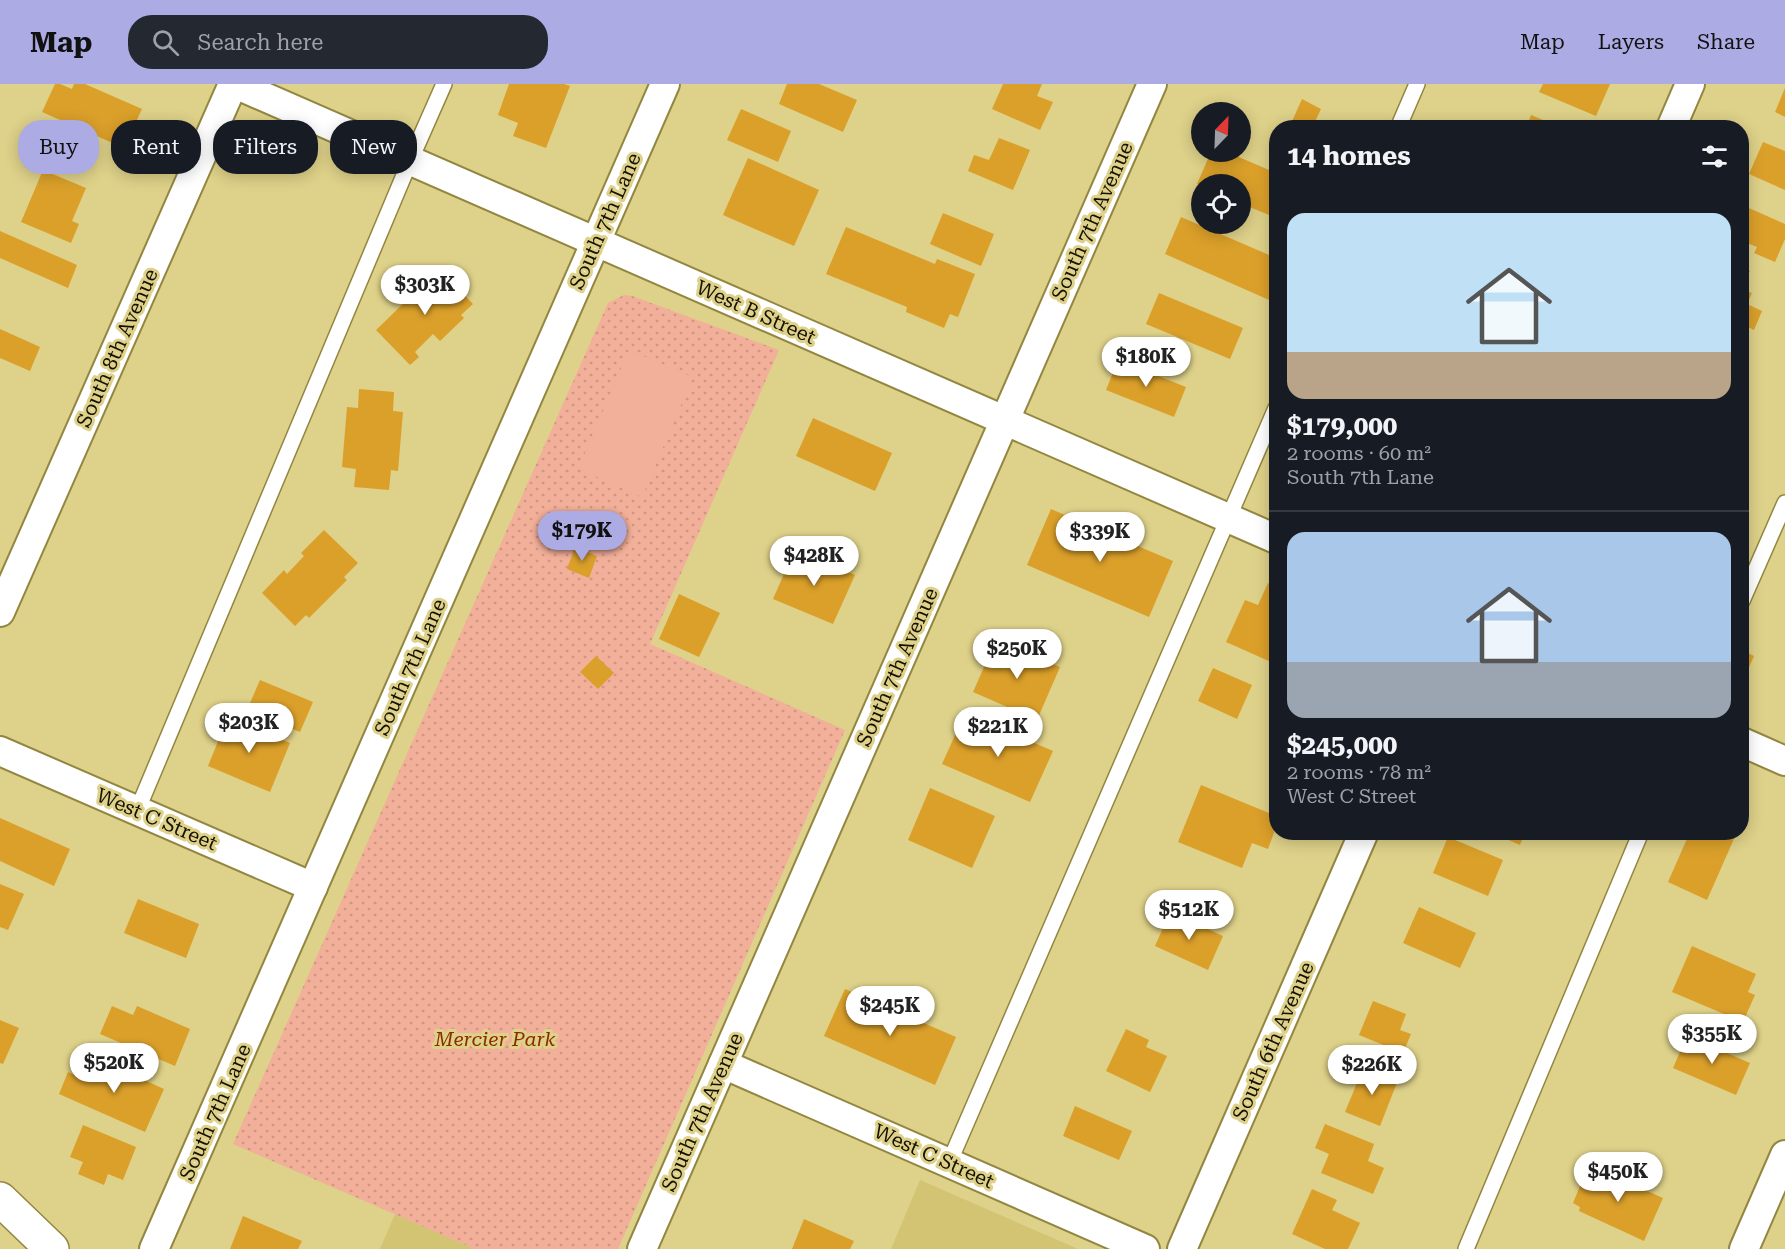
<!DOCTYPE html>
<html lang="en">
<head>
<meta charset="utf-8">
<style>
  body { margin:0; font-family:"Roboto Serif",serif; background:#242831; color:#f1f3f6; height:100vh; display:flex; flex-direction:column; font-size:22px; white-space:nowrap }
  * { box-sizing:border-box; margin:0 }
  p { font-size:20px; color:#9ea1a6 }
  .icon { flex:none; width:33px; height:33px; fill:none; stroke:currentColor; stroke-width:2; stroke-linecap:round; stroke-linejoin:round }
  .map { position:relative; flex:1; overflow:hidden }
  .panel { position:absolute; left:1269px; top:36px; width:480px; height:720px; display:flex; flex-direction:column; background:#171b24; border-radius:24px; box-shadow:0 3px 15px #0003 }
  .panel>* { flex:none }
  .hud { position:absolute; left:18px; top:36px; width:570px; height:54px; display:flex; gap:12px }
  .needle { width:39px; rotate:23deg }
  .controls { position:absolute; left:1191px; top:18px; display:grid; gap:12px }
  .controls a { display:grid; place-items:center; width:60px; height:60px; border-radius:50%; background:#171b24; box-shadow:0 3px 15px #0003; font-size:30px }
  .price { position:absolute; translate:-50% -51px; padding:0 14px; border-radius:21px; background:#fff; color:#222; font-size:20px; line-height:39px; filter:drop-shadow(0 2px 3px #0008) }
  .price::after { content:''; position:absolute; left:50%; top:36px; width:18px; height:14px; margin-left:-9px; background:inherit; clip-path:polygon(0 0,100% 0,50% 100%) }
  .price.active { background:#acabe3; color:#111 }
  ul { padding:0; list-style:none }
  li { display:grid; align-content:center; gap:12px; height:318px; padding:0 18px }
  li+li { border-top:2px solid #363941 }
  li span { display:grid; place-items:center; height:186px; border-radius:18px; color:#555 }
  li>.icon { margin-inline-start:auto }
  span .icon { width:108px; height:108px; fill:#fffc; stroke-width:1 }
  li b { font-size:26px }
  h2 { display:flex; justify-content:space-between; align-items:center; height:72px; padding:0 18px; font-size:26px }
  .tag { padding:0 21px; border-radius:24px; background:#171b24; box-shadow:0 3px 15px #0003; font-size:21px; line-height:54px }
  .tag.active { background:#acabe3; color:#111 }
  header { display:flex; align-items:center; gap:36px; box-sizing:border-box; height:84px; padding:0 30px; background:#acabe3; color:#111 }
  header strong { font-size:28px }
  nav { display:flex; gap:33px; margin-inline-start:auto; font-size:21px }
  .search { width:420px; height:54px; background:#242831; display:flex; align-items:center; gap:15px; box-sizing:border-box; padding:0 21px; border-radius:24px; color:#9ea1a6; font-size:22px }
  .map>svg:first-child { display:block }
  .built { fill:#d3c474 }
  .grass { fill:url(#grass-dots) }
  .pitch { fill:#f2af99 }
  .building { fill:#dba02a }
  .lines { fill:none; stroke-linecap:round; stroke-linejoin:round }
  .service-casing { stroke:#938640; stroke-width:18 }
  .minor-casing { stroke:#938640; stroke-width:32 }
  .primary-casing { stroke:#938640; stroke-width:36 }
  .service { stroke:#fff; stroke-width:15 }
  .minor { stroke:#fff; stroke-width:28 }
  .primary { stroke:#fff; stroke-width:33 }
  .labels { text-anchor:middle; stroke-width:6; stroke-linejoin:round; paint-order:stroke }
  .street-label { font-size:20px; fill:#151000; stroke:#ded189 }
  .park-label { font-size:20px; font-style:italic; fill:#8b2b00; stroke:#ded189 }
</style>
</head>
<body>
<header>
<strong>Map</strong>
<div class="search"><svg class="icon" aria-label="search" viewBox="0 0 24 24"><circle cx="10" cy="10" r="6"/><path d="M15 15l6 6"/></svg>Search here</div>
<nav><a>Map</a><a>Layers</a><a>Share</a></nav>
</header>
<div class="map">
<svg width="1785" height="1165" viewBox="0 0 1785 1165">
  <defs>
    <pattern id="grass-dots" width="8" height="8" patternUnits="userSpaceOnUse" patternTransform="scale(1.5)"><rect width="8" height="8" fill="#f2af99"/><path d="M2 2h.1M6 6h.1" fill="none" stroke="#cf9682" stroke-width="1.8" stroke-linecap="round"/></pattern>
  </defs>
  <rect width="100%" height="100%" fill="#ded189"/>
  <!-- built -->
  <g class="built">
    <polygon points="920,1096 1078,1165 891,1165"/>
    <polygon points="395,1130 475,1165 380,1165"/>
  </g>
  <!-- grass -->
  <polygon class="grass" points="624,211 632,212 779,266 650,560 845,646 618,1165 475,1165 233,1060 608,219"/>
  <!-- pitch -->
  <polygon class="pitch" points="629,266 693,293 642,413 578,385"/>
  <!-- building -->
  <g class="building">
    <polygon points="55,0 60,0 72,5 74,0 85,0 142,25 124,64 42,28"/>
    <polygon points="509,0 564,0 570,2 546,64 513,52 518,39 498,31"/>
    <polygon points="787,0 819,0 857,16 843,48 779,20"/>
    <polygon points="1003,0 1042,0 1037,12 1053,18 1040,46 992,25"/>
    <polygon points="1543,0 1610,0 1596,32 1539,8"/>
    <polygon points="1785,4 1785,33 1775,28"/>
    <polygon points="1302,15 1321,25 1312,44 1289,44"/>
    <polygon points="741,25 791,47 778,78 727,56"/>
    <polygon points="1531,31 1560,43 1560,44 1526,44"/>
    <polygon points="999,54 1030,66 1013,106 968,87 974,71 989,76"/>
    <polygon points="1763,58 1785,67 1785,106 1749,90"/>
    <polygon points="1211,68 1227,68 1276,89 1276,134 1240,119 1240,100 1202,100 1202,102 1197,100"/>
    <polygon points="748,74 819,106 794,162 723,131"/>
    <polygon points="43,86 86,104 72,137 79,140 71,159 21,138"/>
    <polygon points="1742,121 1785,140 1785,155 1775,178 1754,169 1757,163 1742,157 1744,151 1742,150"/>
    <polygon points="943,129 994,150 981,182 930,160"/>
    <polygon points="1181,133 1276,174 1276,219 1165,170"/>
    <polygon points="846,143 935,180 937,175 975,190 958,233 950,230 944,244 906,228 907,223 826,190"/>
    <polygon points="0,147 77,181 68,204 0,174"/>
    <polygon points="1742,183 1750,187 1742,205 1752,209 1747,220 1762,227 1754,246 1742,240"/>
    <polygon points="439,185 473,220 461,231 464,234 440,257 433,250 415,268 419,273 410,281 376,246"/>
    <polygon points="1159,209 1243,244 1230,275 1146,240"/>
    <polygon points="0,245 40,263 30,287 0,274"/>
    <polygon points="1118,276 1186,303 1174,333 1106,306"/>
    <polygon points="359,305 394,308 393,327 403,328 398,387 391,386 389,406 354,403 356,385 342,383 347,323 358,324"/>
    <polygon points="813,334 892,369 875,407 796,372"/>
    <polygon points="1051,425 1173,477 1149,533 1027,481"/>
    <polygon points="324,446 358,479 344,493 347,496 309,534 306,531 295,542 262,509 284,486 287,490 304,472 301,469"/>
    <polygon points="575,463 597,472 589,494 567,485"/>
    <polygon points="795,465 855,491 833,540 773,515"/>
    <polygon points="1268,499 1276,502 1276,575 1273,573 1271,578 1226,558 1245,516 1258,521"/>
    <polygon points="679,510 720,529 699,573 659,555"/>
    <polygon points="996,556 1060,583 1037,636 973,608"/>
    <polygon points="1742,566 1754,572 1743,597 1742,596"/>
    <polygon points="596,572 614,589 598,605 580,588"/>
    <polygon points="1213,584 1252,601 1237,635 1198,617"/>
    <polygon points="260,596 313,618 300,648 247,626"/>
    <polygon points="965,629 1053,667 1030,718 942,680"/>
    <polygon points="228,633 290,659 270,708 208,682"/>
    <polygon points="1201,701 1276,732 1276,743 1268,765 1252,759 1242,784 1178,758"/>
    <polygon points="930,704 995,732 972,784 908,756"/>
    <polygon points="0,734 70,765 54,802 0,777"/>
    <polygon points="1490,748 1525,748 1520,761"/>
    <polygon points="1690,748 1737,748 1707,816 1668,798"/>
    <polygon points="1448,753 1503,776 1488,812 1433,789"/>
    <polygon points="0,800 24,810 8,846 0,843"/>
    <polygon points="138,815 199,840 186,874 124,849"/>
    <polygon points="1419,823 1476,849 1460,884 1403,859"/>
    <polygon points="1170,828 1223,852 1208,886 1155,862"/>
    <polygon points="1692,862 1756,890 1748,908 1755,911 1743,938 1672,908"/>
    <polygon points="845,905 956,953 935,1001 824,952"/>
    <polygon points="1373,917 1406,930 1400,946 1411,950 1403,969 1359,951"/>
    <polygon points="112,922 133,931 137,922 190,945 175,982 100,950"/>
    <polygon points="0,936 19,944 3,980 0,979"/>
    <polygon points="1126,945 1149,956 1146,963 1167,972 1150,1008 1106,987"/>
    <polygon points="1687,952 1750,979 1736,1011 1673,984"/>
    <polygon points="93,973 164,1005 145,1048 59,1010 68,988 84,995"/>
    <polygon points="1364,982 1398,996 1380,1042 1345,1028"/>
    <polygon points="1075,1022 1132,1047 1119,1076 1063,1052"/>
    <polygon points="1325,1040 1374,1060 1368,1077 1384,1084 1373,1110 1321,1089 1329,1070 1315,1064"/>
    <polygon points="83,1041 136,1063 123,1096 108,1090 104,1101 78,1090 83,1078 70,1073"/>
    <polygon points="1595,1084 1663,1114 1644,1157 1579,1127 1580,1123 1573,1119 1585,1090 1591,1093"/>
    <polygon points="1312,1105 1337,1116 1332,1126 1360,1139 1348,1165 1325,1165 1292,1150"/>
    <polygon points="243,1132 302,1157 298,1165 230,1165"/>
    <polygon points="804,1135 854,1157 850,1165 792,1165"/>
  </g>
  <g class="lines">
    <defs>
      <g id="service">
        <polyline points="1398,44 1417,0"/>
        <polyline points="1742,517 1785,419"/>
        <polyline points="137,727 410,77 444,0"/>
        <polyline points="949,1079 1276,324"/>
        <polyline points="1466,1165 1641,748"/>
      </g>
      <g id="minor">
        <polyline points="235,0 1276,455"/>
        <polyline points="1671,44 1690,0"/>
        <polyline points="0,528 233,0"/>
        <polyline points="1742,658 1785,677"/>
        <polyline points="0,667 313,803"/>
        <polyline points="723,980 1145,1165"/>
        <polyline points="154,1165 665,0"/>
        <polyline points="642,1165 1152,0"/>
        <polyline points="1182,1165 1364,748"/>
        <polyline points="1744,1165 1785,1071"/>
      </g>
      <polyline id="primary" points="0,1115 52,1165"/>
    </defs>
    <!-- service casing -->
    <use href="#service" class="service-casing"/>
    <!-- minor casing -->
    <use href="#minor" class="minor-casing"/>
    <!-- primary casing -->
    <use href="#primary" class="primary-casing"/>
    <!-- service -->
    <use href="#service" class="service"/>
    <!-- minor -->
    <use href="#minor" class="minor"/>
    <!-- primary -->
    <use href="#primary" class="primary"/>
  </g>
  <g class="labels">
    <!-- street labels -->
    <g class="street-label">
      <text transform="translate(605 137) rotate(-66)" y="7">South 7th Lane</text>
      <text transform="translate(1092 137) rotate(-66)" y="7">South 7th Avenue</text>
      <text transform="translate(756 228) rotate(24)" y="7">West B Street</text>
      <text transform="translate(117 264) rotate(-66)" y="7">South 8th Avenue</text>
      <text transform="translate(410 583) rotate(-66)" y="7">South 7th Lane</text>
      <text transform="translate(897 583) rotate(-66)" y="7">South 7th Avenue</text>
      <text transform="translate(157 735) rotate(23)" y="7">West C Street</text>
      <text transform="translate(1273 957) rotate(-66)" y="7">South 6th Avenue</text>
      <text transform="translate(215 1028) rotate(-66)" y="7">South 7th Lane</text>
      <text transform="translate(702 1028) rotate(-66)" y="7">South 7th Avenue</text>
      <text transform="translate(934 1072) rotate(24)" y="7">West C Street</text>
    </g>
    <!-- park labels -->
    <g class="park-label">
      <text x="495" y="962">Mercier Park</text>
    </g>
  </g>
</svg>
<div class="controls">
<a><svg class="needle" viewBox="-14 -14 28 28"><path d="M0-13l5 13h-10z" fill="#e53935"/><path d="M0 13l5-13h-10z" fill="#9ea1a6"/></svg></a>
<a><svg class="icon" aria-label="locate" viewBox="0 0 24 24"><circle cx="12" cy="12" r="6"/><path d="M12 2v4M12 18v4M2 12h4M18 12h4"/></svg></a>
</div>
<b class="price" style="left:425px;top:232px">$303K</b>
<b class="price" style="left:1146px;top:304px">$180K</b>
<b class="price active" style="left:582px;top:478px">$179K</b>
<b class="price" style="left:1100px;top:479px">$339K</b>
<b class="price" style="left:814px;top:503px">$428K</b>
<b class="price" style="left:1017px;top:596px">$250K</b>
<b class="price" style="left:249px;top:670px">$203K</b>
<b class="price" style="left:998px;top:674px">$221K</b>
<b class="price" style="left:1189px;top:857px">$512K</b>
<b class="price" style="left:890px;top:953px">$245K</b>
<b class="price" style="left:1712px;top:981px">$355K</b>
<b class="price" style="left:114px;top:1010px">$520K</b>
<b class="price" style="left:1372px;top:1012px">$226K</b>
<b class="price" style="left:1618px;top:1119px">$450K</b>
<div class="hud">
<a class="tag active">Buy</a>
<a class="tag">Rent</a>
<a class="tag">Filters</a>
<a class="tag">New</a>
</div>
<section class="panel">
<h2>14 homes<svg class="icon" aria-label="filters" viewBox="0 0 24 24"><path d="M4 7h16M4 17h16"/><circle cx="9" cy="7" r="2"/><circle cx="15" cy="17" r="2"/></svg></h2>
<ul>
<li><span style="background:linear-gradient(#bfe0f5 75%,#b9a48a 0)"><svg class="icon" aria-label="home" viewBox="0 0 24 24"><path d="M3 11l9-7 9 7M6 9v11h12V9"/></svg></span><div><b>$179,000</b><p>2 rooms · 60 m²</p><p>South 7th Lane</p></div></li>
<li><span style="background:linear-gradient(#a9c7e8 70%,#9aa5b1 0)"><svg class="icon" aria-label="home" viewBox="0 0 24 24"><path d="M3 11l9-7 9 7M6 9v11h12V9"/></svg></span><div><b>$245,000</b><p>2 rooms · 78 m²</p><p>West C Street</p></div></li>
</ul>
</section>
</div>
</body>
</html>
